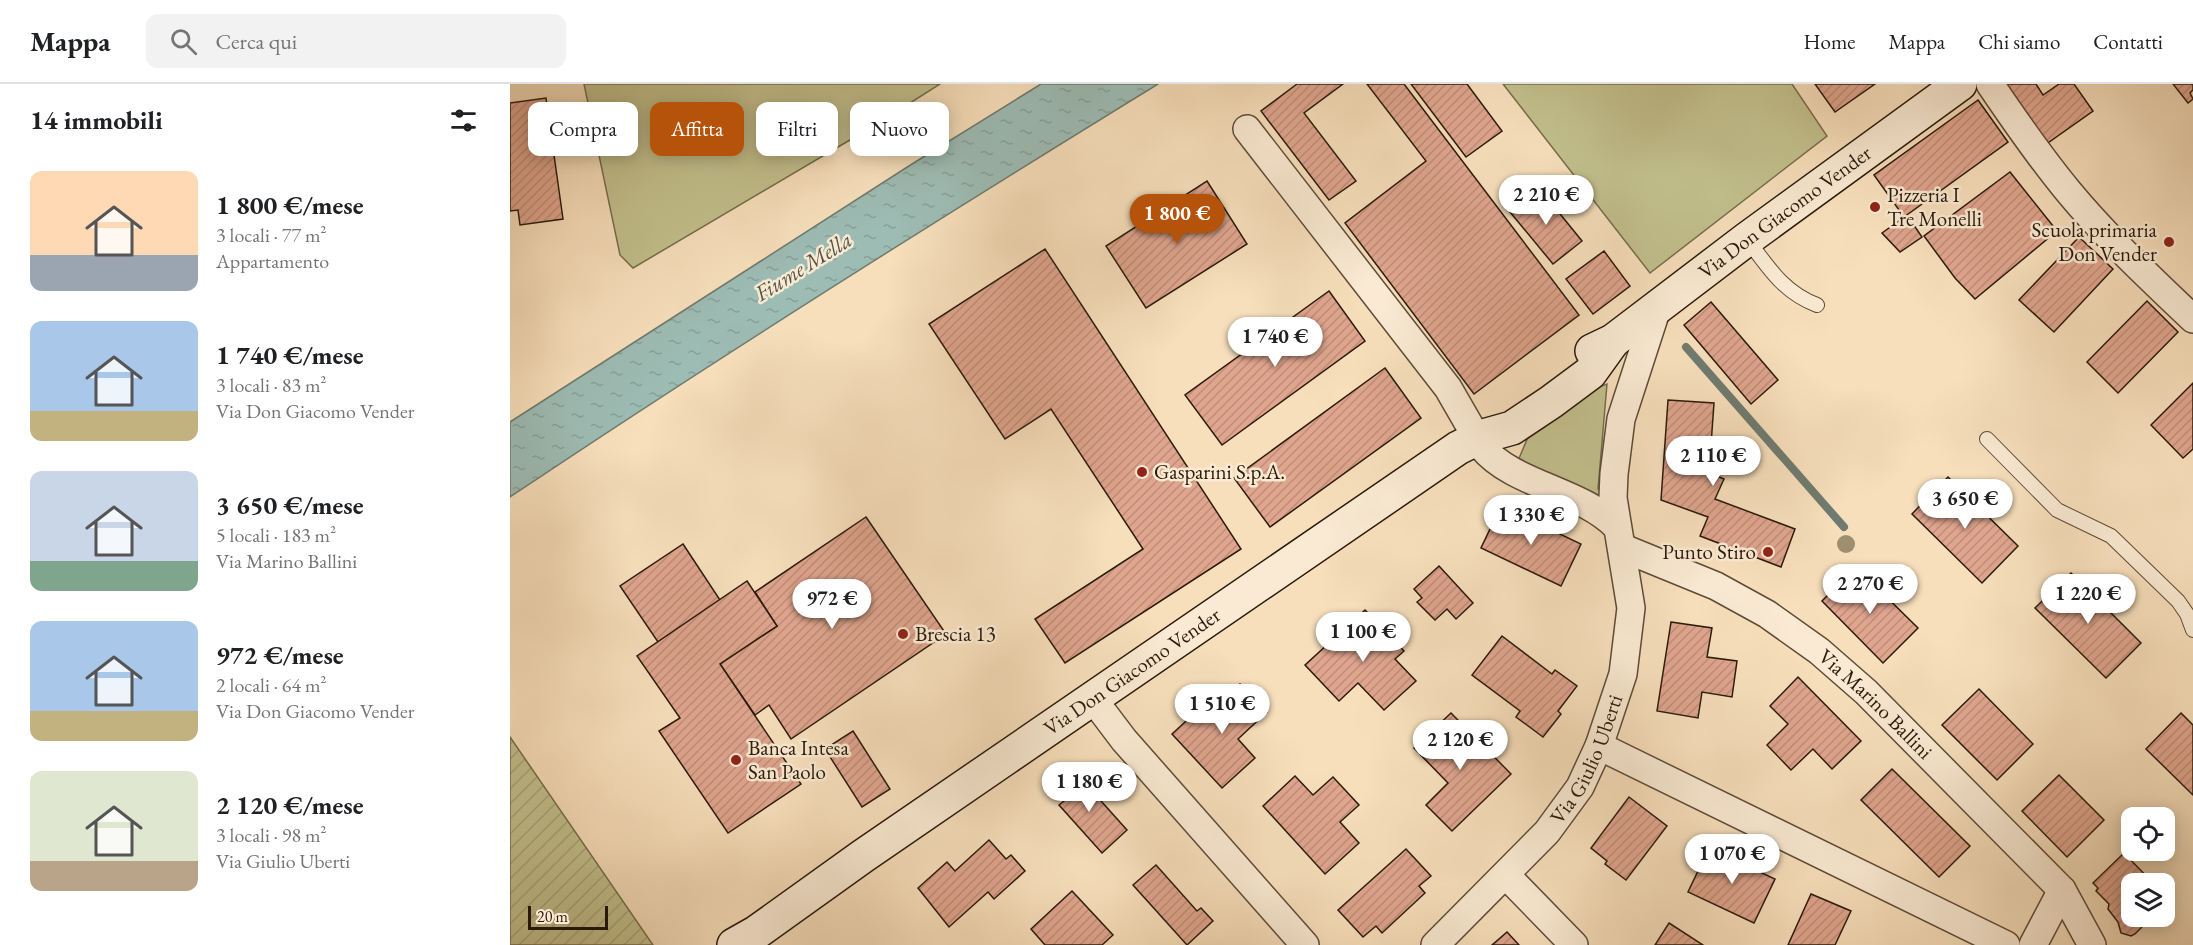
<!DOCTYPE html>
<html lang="it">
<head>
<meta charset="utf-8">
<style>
  body { margin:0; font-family:"EB Garamond",serif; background:#f2f2f2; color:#202124; height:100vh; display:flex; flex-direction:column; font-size:22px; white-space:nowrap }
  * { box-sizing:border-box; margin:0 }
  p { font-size:20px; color:#757577 }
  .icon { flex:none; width:33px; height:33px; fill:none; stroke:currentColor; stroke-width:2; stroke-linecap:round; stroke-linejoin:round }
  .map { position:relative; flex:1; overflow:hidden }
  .sheet { display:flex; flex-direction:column; background:#fff; width:510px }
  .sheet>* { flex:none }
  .guide { position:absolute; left:18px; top:18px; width:570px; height:54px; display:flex; gap:12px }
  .controls { position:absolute; left:1611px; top:723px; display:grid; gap:12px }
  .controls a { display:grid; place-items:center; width:54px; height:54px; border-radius:12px; background:#fff; box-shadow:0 3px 15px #0003; font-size:30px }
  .scale { position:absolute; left:18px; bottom:15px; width:80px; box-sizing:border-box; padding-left:6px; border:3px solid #2a1a0b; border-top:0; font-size:16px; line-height:21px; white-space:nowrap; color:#2a1a0b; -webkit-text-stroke:4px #faead3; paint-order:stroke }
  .price { position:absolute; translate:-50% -51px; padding:0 14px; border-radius:21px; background:#fff; color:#222; font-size:20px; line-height:39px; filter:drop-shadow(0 2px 3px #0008) }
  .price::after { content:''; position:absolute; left:50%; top:36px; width:18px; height:14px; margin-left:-9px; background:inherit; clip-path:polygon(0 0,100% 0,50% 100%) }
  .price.current { background:#b45309; color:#fff }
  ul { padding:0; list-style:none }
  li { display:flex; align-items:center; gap:18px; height:150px; padding:0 30px }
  li span { display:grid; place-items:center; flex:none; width:168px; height:120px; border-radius:12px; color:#555 }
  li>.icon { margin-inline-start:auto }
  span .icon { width:72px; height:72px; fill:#fffc; stroke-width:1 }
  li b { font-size:26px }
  h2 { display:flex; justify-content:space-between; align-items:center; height:72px; padding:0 30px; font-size:26px }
  .tag { padding:0 21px; border-radius:12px; background:#fff; box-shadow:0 3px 15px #0003; font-size:21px; line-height:54px }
  .tag.current { background:#b45309; color:#fff }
  header { display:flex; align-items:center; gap:36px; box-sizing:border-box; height:84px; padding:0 30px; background:#fff; border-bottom:2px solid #e0e0e0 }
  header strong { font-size:28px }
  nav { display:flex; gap:33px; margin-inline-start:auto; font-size:21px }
  .search { width:420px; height:54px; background:#f2f2f2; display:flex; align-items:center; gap:15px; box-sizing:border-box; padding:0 21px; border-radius:12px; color:#757577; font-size:22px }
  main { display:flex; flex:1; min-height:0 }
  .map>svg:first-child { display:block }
  .green { fill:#c2c08d; stroke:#766d4c; stroke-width:1.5 }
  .garden { fill:url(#garden-furrows); stroke:#766d4c; stroke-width:1.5 }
  .water { fill:url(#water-ripples); stroke:#6f7b70; stroke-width:1.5 }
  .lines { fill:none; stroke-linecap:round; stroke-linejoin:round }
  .stream { stroke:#6f7b70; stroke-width:8 }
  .building { fill:url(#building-hatch); stroke:#2a1a0b; stroke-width:1.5 }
  .lane-casing { stroke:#5d4b37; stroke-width:16 }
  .street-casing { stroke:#5d4b37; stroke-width:30 }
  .secondary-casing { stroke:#2a1a0b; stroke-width:36 }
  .lane { stroke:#faead3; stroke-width:14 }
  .street { stroke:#faead3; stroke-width:27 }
  .secondary { stroke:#faead3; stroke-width:33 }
  .tree { fill:#a08e70 }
  .poi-dot { fill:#8f2418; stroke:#faead3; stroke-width:2 }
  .labels { text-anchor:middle; stroke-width:5; stroke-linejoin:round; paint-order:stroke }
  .poi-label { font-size:21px; fill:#2a1a0b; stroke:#faead3; text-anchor:start }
  .street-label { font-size:21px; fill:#2a1a0b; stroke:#faead3 }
  .water-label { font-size:22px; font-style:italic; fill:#525346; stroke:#faead3 }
</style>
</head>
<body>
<header>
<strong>Mappa</strong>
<div class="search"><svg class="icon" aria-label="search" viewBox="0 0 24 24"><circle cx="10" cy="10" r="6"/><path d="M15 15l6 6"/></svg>Cerca qui</div>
<nav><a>Home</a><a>Mappa</a><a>Chi siamo</a><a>Contatti</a></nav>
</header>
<main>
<section class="sheet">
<h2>14 immobili<svg class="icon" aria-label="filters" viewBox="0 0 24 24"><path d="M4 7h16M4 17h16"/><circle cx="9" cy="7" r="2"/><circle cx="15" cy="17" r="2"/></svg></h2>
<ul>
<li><span style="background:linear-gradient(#ffd9b3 70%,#9aa5b1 0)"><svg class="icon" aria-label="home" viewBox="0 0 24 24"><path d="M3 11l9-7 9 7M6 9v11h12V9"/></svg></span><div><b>1 800 €/mese</b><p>3 locali · 77 m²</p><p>Appartamento</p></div></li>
<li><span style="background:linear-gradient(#a9c7e8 75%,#c2b280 0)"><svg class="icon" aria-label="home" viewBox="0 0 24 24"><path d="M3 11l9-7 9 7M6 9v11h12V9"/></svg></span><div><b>1 740 €/mese</b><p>3 locali · 83 m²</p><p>Via Don Giacomo Vender</p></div></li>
<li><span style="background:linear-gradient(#c9d6e8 75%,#7fa58c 0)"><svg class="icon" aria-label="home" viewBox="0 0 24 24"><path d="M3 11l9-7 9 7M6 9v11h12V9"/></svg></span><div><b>3 650 €/mese</b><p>5 locali · 183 m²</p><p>Via Marino Ballini</p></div></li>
<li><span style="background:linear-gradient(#a9c7e8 75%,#c2b280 0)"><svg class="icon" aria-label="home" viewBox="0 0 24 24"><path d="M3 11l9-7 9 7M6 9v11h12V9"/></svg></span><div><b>972 €/mese</b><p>2 locali · 64 m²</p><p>Via Don Giacomo Vender</p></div></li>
<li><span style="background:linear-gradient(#dfe7d0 75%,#b9a48a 0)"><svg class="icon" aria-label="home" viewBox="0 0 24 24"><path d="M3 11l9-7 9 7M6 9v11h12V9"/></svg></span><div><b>2 120 €/mese</b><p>3 locali · 98 m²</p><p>Via Giulio Uberti</p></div></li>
</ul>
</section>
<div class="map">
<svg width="1683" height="861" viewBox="0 0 1683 861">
  <defs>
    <pattern id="garden-furrows" width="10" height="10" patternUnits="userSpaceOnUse" patternTransform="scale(1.5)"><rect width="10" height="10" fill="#c2c08d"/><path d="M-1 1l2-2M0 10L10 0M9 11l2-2" fill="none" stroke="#a7a478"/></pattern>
    <pattern id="water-ripples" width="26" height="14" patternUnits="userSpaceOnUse" patternTransform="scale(1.5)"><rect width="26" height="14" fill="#9dbcb4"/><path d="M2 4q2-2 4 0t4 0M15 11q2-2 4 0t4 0" fill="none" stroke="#87a199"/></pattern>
    <pattern id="building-hatch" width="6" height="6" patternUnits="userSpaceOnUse" patternTransform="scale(1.5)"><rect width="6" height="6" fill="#dfa58e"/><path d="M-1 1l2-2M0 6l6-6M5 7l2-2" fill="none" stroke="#c08d79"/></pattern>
  </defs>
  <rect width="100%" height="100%" fill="#f7dfbc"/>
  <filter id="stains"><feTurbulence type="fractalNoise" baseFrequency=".00333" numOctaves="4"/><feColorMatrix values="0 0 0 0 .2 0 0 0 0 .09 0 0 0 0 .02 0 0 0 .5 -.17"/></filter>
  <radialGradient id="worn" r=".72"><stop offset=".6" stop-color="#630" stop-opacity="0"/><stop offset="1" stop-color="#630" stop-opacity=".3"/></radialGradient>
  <!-- green -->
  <g class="green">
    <polygon points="74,0 430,0 367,40 123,184 110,171"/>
    <polygon points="993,0 1282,0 1317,52 1140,189"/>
    <polygon points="1097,300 1088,405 1091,406 1093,415 1007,379 1018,353 1086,304"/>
  </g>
  <!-- garden -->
  <polygon class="garden" points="0,653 143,861 0,861"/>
  <!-- water -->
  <path class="water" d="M531 0H648C430 134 213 270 0 413V338L402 80Z"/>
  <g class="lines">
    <!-- stream -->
    <polyline class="stream" points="1176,263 1334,443"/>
  </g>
  <!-- building -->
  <g class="building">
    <polygon points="787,0 833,0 794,29 846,97 819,116 751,27"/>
    <polygon points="857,0 894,0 1069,231 964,310 835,139 916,77"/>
    <polygon points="901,0 957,0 992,47 956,73"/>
    <polygon points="1305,0 1365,0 1325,28"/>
    <polygon points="1491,0 1526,0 1533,11 1549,0 1564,0 1583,27 1535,61"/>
    <polygon points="1663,0 1683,0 1683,6 1680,9 1683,15 1678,19"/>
    <polygon points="36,14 53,135 10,141 8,126 0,127 0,19"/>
    <polygon points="1468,16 1498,58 1394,133 1364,91"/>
    <polygon points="1500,88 1547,147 1465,215 1445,194 1414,152"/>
    <polygon points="697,97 737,160 636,224 596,162"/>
    <polygon points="1029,104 1072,157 1043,180 1000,128"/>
    <polygon points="1397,131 1412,153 1390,168 1372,149"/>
    <polygon points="1569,153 1603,185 1544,248 1509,216"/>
    <polygon points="535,165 731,465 555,579 525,535 633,465 541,325 495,355 419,240"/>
    <polygon points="1094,167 1120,202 1083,230 1056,195"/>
    <polygon points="819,207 855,257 712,361 675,311"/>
    <polygon points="1637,217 1668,248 1608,309 1577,278"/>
    <polygon points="1201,218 1268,296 1241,320 1174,241"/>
    <polygon points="875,284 911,334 760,443 724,394"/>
    <polygon points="1683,299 1683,365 1673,374 1641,341"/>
    <polygon points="1158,316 1204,319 1199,389 1214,395 1205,415 1285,445 1271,483 1190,452 1198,433 1151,416"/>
    <polygon points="1438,393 1508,462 1472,499 1402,430"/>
    <polygon points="991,422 1071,460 1051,502 971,464"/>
    <polygon points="356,433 436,550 281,655 259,621 245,631 210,580 267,542 245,508"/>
    <polygon points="173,460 210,516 148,558 110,502"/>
    <polygon points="929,482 963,519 946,535 937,525 925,536 907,518 912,514 904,505"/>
    <polygon points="1346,483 1408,544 1373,579 1312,517"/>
    <polygon points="1561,489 1631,559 1596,594 1525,524"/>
    <polygon points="237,497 267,542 210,580 291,700 218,749 149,647 170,634 127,572"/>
    <polygon points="855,526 894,567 885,575 906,597 874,626 848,599 829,617 795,581"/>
    <polygon points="1161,538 1202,544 1197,573 1227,577 1222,613 1192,608 1188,634 1147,627"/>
    <polygon points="992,552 1042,590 1045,586 1067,602 1048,627 1051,630 1033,653 1006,633 1010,627 962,591"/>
    <polygon points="1288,593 1351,657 1322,685 1303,665 1281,686 1257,661 1278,640 1260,622"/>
    <polygon points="730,600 757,628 728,655 745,674 712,704 662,650 700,615 706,622"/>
    <polygon points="1469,605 1523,660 1487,696 1432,641"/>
    <polygon points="941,629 1001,690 942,747 916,721 938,699 904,664"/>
    <polygon points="1671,629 1683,641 1683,711 1636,665"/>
    <polygon points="343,647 380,705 352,723 315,665"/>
    <polygon points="1382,685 1460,762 1429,793 1351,716"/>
    <polygon points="565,688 617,746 592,769 549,721 554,717 543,706"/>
    <polygon points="1549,691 1594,736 1557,773 1512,727"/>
    <polygon points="785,692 803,711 823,693 849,721 830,738 849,759 815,790 753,722"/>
    <polygon points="1119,713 1157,742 1116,796 1095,780 1097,777 1081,764"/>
    <polygon points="479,756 496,775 501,771 515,787 484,815 478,808 439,843 408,804 437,778 445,787"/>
    <polygon points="1199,764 1265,795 1244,839 1178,808"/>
    <polygon points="896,765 921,792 909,802 915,809 872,849 866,842 853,853 828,826"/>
    <polygon points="1614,769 1644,800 1622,800 1622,832 1643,832 1625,850 1621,852 1611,849 1608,838 1598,825 1599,820 1586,807 1588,804 1583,799"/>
    <polygon points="646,781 687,827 691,824 703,837 677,861 623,801"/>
    <polygon points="562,807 603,851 592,861 535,861 521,845"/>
    <polygon points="1301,810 1341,827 1325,861 1278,861"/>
    <polygon points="1159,839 1193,861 1145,861"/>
    <polygon points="997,848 1009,861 982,861"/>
  </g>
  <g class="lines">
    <defs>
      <g id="lane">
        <path d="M1237 155C1258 183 1273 208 1307 221"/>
        <polyline points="1477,355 1547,426 1601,452 1668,517 1677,530 1683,546"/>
      </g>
      <g id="street">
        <path d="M1480 0C1505 37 1530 73 1558 107 1596 153 1640 194 1683 235"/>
        <path d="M737 45 938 304 972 363C1003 401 1071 406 1107 443"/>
        <path id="s1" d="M1113 464 1206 502 1257 530 1309 567 1356 608 1552 806 1582 861"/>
        <polyline points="583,615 614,656 795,861"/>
        <polyline points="1089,662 1496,861"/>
        <polyline points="996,791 1064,861"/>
        <path id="s2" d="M925 861 1037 748 1070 703 1089 662 1113 590 1121 524 1103 414 1104 390 1111 335 1148 221"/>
        <polyline points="1523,861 1552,806"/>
      </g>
      <g id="secondary">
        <path id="s3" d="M1082 267 1103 257 1237 155 1450 0"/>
        <path id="s4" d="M224 861 247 848 353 772 948 364 970 353 1002 344 1041 318 1080 289 1103 257"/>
      </g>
    </defs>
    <!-- lane casing -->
    <use href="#lane" class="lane-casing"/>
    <!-- street casing -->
    <use href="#street" class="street-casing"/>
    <!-- secondary casing -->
    <use href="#secondary" class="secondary-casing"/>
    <!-- lane -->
    <use href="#lane" class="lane"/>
    <!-- street -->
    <use href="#street" class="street"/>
    <!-- secondary -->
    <use href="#secondary" class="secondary"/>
  </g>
  <!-- trees -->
  <circle class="tree" cx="1336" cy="460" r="9"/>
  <!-- markers -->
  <g class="poi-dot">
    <circle cx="1365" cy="123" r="6"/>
    <circle cx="1659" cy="158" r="6"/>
    <circle cx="632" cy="388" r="6"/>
    <circle cx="1258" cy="468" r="6"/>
    <circle cx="393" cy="550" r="6"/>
    <circle cx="226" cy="676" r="6"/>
  </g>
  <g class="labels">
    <!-- poi labels -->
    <g class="poi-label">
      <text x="1377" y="118">Pizzeria I<tspan x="1377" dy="24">Tre Monelli</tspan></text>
      <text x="1647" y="153" text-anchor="end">Scuola primaria<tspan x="1647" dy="24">Don Vender</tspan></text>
      <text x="644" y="395">Gasparini S.p.A.</text>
      <text x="1246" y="475" text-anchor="end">Punto Stiro</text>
      <text x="405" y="557">Brescia 13</text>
      <text x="238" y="671">Banca Intesa<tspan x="238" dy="24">San Paolo</tspan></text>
    </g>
    <!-- street labels -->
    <g class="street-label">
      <text dy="7" stroke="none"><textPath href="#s3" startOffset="238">Via Don Giacomo Vender</textPath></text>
      <text dy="7" stroke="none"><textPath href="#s4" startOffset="483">Via Don Giacomo Vender</textPath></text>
      <text dy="7" stroke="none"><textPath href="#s1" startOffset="300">Via Marino Ballini</textPath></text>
      <text dy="7" stroke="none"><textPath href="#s2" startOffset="243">Via Giulio Uberti</textPath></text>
    </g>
    <!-- water labels -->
    <g class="water-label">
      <text transform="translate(293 182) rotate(-32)" y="8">Fiume Mella</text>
    </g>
  </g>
  <rect width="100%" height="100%" filter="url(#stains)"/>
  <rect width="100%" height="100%" fill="url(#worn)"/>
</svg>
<div class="controls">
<a><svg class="icon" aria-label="locate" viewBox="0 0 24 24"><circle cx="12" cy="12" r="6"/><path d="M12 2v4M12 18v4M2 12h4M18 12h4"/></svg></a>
<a><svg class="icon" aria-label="layers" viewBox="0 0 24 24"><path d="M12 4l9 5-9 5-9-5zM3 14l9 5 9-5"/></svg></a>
</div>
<div class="scale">20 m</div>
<b class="price" style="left:1036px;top:142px">2 210 €</b>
<b class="price current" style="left:667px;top:161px">1 800 €</b>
<b class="price" style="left:765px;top:284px">1 740 €</b>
<b class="price" style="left:1203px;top:403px">2 110 €</b>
<b class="price" style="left:1455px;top:446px">3 650 €</b>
<b class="price" style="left:1021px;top:462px">1 330 €</b>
<b class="price" style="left:1360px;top:531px">2 270 €</b>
<b class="price" style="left:1578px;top:541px">1 220 €</b>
<b class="price" style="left:322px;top:546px">972 €</b>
<b class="price" style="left:853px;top:579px">1 100 €</b>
<b class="price" style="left:712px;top:651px">1 510 €</b>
<b class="price" style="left:950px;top:687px">2 120 €</b>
<b class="price" style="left:579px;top:729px">1 180 €</b>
<b class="price" style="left:1222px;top:801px">1 070 €</b>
<div class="guide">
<a class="tag">Compra</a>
<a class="tag current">Affitta</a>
<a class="tag">Filtri</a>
<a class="tag">Nuovo</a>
</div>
</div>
</main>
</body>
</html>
